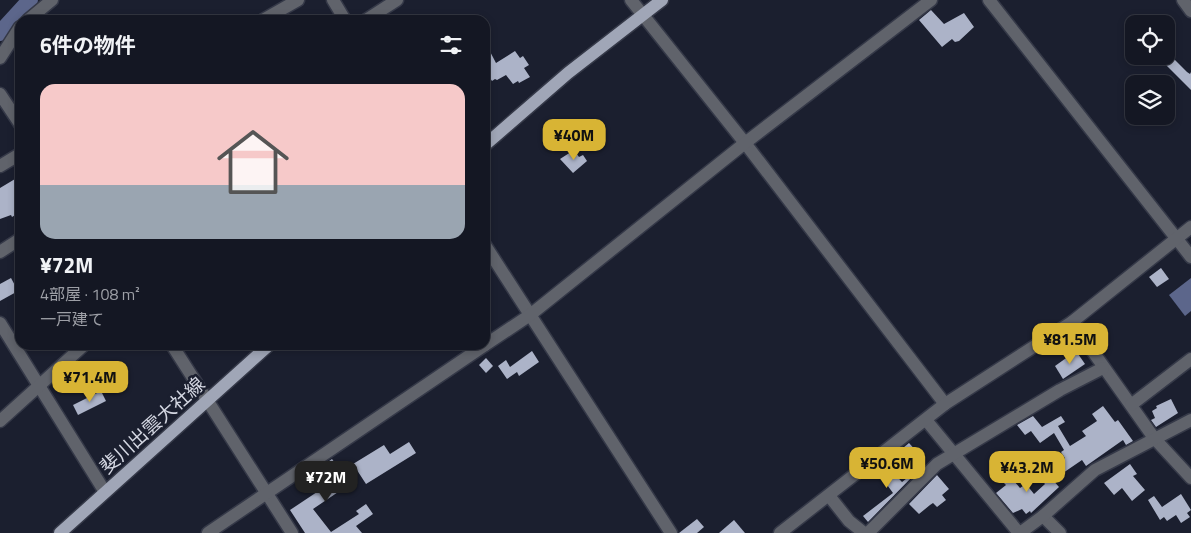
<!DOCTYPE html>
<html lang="ja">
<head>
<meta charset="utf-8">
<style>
  body { margin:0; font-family:"Titillium Web","Noto Sans JP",sans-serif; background:#1d202b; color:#f1f3f6; height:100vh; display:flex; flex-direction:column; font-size:19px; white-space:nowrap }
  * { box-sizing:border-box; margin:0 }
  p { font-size:16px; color:#9d9fa6 }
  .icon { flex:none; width:28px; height:28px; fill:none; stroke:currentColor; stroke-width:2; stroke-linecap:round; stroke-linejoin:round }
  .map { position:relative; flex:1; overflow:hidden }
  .details { position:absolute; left:15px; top:15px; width:475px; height:335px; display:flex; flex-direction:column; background:#141723; border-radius:15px; box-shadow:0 2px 8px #0003,0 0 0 1px #333641 }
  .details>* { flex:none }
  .buttons { position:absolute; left:1125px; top:15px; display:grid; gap:10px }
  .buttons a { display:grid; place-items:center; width:50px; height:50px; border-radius:10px; background:#141723; box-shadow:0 2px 8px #0003,0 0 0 1px #333641; font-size:25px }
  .price { position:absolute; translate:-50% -42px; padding:0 11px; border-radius:10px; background:#d8b434; color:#111; font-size:16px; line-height:32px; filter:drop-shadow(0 1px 2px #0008) }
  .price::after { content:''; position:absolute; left:50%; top:30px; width:15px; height:11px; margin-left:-8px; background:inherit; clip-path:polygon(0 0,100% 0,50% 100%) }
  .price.active { background:#222; color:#fff }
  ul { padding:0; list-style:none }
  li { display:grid; align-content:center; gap:10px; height:265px; padding:0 25px }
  li span { display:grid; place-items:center; height:155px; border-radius:15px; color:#555 }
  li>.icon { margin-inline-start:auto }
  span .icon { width:90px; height:90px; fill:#fffc; stroke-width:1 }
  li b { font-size:21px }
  h2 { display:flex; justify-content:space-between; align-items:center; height:60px; padding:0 25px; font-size:21px }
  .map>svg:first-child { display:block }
  .water { fill:#5c668b }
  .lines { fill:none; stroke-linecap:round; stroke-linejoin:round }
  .river { stroke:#5c668b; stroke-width:16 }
  .building { fill:#acb3c8 }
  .minor-casing { stroke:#353948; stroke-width:15 }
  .major-casing { stroke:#353948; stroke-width:15 }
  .minor { stroke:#60636b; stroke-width:12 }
  .major { stroke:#a0a6b7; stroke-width:12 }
  .labels { text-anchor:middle; stroke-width:5; stroke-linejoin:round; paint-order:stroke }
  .street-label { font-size:19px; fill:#d3d6e1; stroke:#1b1f2f }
</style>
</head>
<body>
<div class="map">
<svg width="1191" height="533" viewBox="0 0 1191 533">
  <rect width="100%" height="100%" fill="#1b1f2f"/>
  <!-- water -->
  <polygon class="water" points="1191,278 1191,311 1185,316 1169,295"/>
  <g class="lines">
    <!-- river -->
    <polyline class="river" points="0,33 30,0"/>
  </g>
  <!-- building -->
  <g class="building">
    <polygon points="931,10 944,24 964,13 974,27 959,41 955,42 952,39 942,47 919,20"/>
    <polygon points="485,42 496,63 515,51 520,58 523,56 529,65 524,68 530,77 519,83 518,81 513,84 506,75 497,80 495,79 492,81 490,78 485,82"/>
    <polygon points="1170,55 1187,72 1190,74 1191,72 1191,90 1163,62"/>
    <polygon points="574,150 579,157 583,155 587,161 573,173 560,159"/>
    <polygon points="20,176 20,212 12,217 11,215 0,219 0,188"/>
    <polygon points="1161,268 1169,279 1157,287 1149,277"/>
    <polygon points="11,278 18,291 0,301 0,284"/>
    <polygon points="532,351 539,362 519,376 517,372 507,379 498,366 506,360 510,367"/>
    <polygon points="1076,351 1085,364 1063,379 1055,366"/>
    <polygon points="486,358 493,366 486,373 479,365"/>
    <polygon points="114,374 119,386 112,390 105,380"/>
    <polygon points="101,391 106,401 78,415 73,405"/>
    <polygon points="1171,399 1178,413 1156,427 1151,420 1155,418 1152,411 1157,408 1156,406"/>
    <polygon points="1103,406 1115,422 1118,420 1133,441 1126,445 1123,440 1086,466 1082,460 1063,473 1057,465 1065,458 1061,452 1064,450 1054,433 1040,443 1031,431 1025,435 1017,425 1033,416 1042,427 1061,416 1065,422 1058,426 1070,446 1086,436 1082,431 1097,421 1092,414"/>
    <polygon points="409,442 416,453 366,484 353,464 384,445 390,454"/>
    <polygon points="909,443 917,452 911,457 903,448"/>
    <polygon points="332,459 340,470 337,472 347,486 313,509 331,532 359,514 356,511 366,504 373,514 356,526 362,533 305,533 290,510 320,490 309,475"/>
    <polygon points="1037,462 1059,487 1031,513 1030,511 1026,514 1022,509 1013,513 996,493 1006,485 1002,481 1009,475 1020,488 1026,484 1034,494 1045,484 1031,467"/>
    <polygon points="885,464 902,482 911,475 912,477 868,522 863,516 893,493 877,471"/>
    <polygon points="1130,464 1137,474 1133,476 1145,490 1132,501 1122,488 1114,495 1104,483"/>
    <polygon points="937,475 949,489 942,495 946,500 937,507 933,503 930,505 919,514 909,504"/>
    <polygon points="1181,494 1191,510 1187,513 1190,517 1181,523 1176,515 1167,521 1164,517 1160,520 1148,500 1154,496 1162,507"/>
    <polygon points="697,519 704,527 697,533 679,533"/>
    <polygon points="734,520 745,533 719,533"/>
  </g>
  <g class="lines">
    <defs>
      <g id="minor">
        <polyline points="333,0 345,20"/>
        <polyline points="631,0 745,143 945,404"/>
        <polyline points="989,0 1191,257"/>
        <polyline points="1183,0 1191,11"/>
        <polyline points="28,20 52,0"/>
        <polyline points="263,20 298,0"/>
        <polyline points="366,20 397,0"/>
        <polyline points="0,58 20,27"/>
        <polyline points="0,94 20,124"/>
        <polyline points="0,166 20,154"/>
        <polyline points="485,245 671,533"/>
        <polyline points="0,252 20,239"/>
        <polyline points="1072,322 1154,438 1191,478"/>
        <polyline points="0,323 105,492"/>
        <polyline points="172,345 292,533"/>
        <polyline points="485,345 530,315 745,143 931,0"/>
        <polyline points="1131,405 1191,359"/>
        <polyline points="926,420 1019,533"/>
        <polyline points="0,421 84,345"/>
        <polyline points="830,497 849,521 864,533"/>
        <polyline points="1043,516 1060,533"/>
        <polyline points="208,533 485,345"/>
        <polyline points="780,533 945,404 1072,322 1191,227"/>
        <polyline points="868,533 937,464 1060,390 1103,368"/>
        <polyline points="1020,533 1043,516 1095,470 1191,420"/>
      </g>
      <g id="major">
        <polyline points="485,145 568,73 662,0"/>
        <polyline points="60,533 269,345"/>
      </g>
    </defs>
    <!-- minor casing -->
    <use href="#minor" class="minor-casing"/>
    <!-- major casing -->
    <use href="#major" class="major-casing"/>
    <!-- minor -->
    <use href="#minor" class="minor"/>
    <!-- major -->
    <use href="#major" class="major"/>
  </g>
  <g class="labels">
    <!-- street labels -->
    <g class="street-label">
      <text transform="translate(152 425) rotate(-42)" y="7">斐川出雲大社線</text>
    </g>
  </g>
</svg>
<div class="buttons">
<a><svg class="icon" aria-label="locate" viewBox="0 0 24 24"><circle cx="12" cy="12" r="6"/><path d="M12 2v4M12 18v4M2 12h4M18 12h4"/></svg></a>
<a><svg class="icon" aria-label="layers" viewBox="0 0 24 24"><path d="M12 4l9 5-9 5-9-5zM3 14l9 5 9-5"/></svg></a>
</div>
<b class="price" style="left:574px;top:161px">¥40M</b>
<b class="price" style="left:1070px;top:365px">¥81.5M</b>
<b class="price" style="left:90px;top:403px">¥71.4M</b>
<b class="price" style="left:887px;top:489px">¥50.6M</b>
<b class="price" style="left:1027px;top:493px">¥43.2M</b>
<b class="price active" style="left:326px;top:503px">¥72M</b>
<section class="details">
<h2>6件の物件<svg class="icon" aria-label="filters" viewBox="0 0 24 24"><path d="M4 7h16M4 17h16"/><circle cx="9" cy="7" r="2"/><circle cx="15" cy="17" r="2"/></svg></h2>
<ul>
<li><span style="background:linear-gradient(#f6c9c9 65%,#9aa5b1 0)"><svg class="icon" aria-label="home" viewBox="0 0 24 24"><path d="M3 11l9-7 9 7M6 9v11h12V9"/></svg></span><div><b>¥72M</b><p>4部屋 · 108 m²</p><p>一戸建て</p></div></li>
</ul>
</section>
</div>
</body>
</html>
